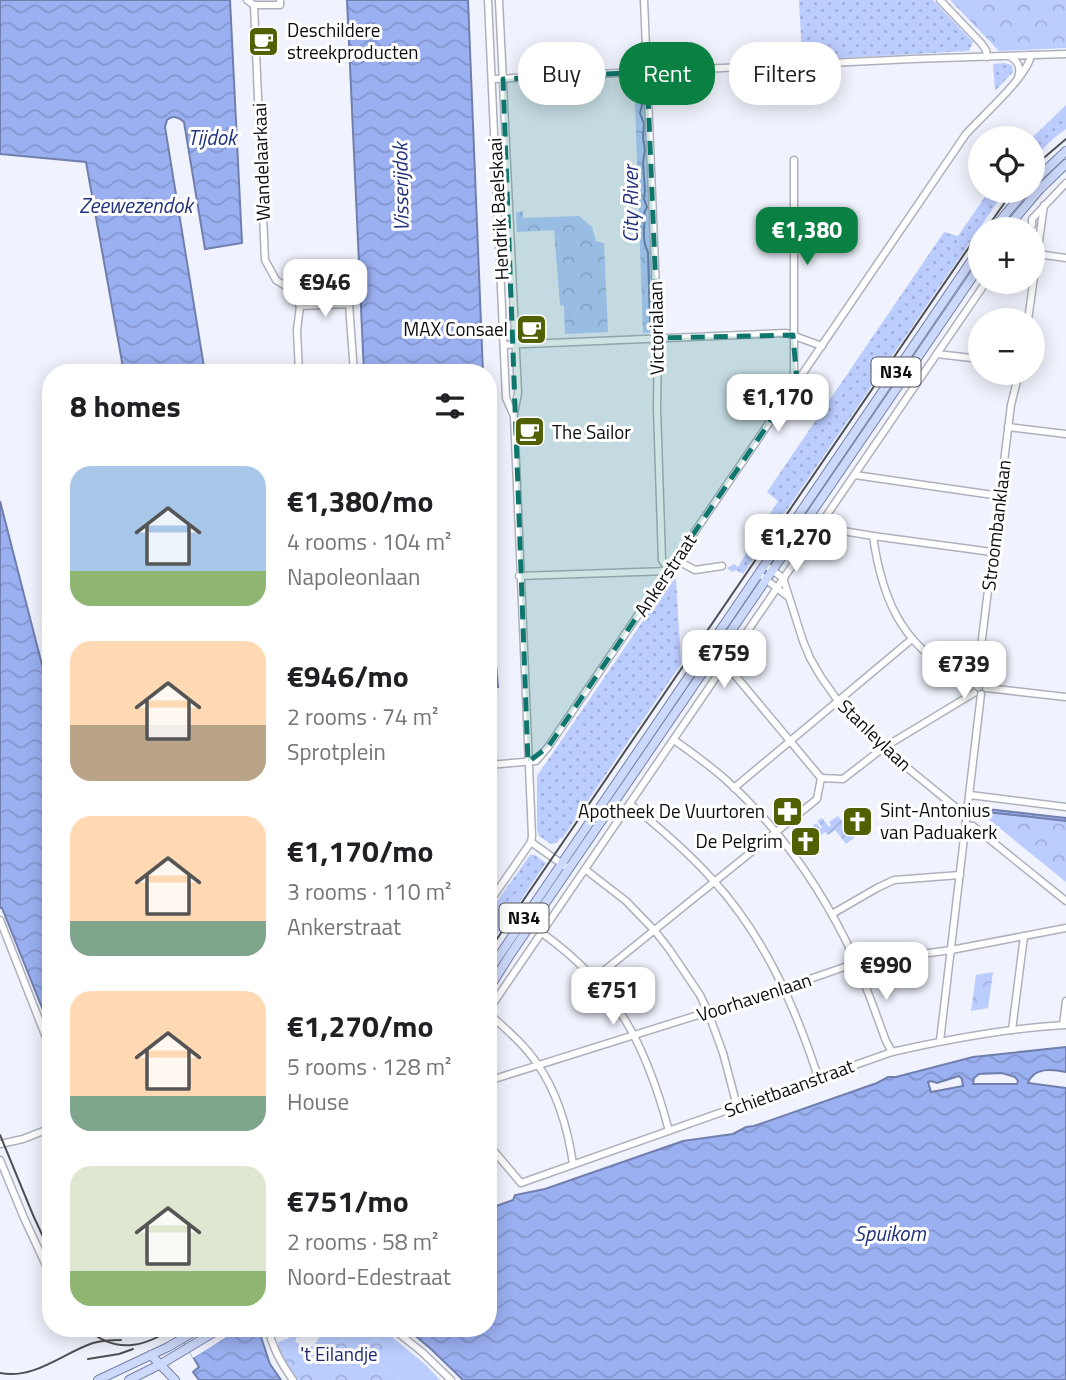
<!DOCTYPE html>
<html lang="en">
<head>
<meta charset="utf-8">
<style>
  body { margin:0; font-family:"Titillium Web",sans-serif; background:#f6f6f6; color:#202124; height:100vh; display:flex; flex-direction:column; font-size:26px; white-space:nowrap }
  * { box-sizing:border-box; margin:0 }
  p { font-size:23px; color:#757577 }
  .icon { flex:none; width:38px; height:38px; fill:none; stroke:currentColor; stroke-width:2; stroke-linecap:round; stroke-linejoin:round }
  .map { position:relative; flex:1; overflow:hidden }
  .side { position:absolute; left:42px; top:364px; width:455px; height:973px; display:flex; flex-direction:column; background:#fff; border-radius:28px; box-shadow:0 4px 18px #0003 }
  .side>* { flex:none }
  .guide { position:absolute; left:518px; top:42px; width:443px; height:63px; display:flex; gap:14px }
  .fabs { position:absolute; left:968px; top:126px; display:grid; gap:14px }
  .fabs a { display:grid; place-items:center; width:77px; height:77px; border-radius:50%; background:#fff; box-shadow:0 4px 18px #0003; font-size:35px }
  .price { position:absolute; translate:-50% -60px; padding:0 16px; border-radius:14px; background:#fff; color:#222; font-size:23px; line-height:46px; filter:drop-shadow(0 2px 4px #0008) }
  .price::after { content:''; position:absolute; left:50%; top:42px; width:21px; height:16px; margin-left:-10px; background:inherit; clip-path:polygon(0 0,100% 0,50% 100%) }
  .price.active { background:#0b8043; color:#fff }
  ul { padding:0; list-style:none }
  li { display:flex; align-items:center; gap:21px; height:175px; padding:0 28px }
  li span { display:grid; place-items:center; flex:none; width:196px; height:140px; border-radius:21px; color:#555 }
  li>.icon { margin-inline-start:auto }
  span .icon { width:84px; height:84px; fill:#fffc; stroke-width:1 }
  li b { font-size:30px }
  h2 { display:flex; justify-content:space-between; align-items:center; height:84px; padding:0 28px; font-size:30px }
  .tag { padding:0 24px; border-radius:28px; background:#fff; box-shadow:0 4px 18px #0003; font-size:24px; line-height:63px }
  .tag.active { background:#0b8043; color:#fff }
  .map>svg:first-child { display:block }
  .grass { fill:url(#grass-dots) }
  .forest { fill:url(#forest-crowns) }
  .garden { fill:url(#garden-furrows) }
  .pitch { fill:#bbcdff }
  .water { fill:url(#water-waves); stroke:#707fae; stroke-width:2; fill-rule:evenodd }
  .pier { fill:#f0f3fd }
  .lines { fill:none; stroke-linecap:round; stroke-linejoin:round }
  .stream { stroke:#707fae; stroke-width:2 }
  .minor-casing { stroke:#aeb1bb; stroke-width:9 }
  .major-casing { stroke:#7481a7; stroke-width:10 }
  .minor { stroke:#fff; stroke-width:6 }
  .major { stroke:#cdd9fb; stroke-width:8 }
  .tram { stroke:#4e5055; stroke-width:2 }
  .marked { fill:#0f766e; fill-opacity:0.2; stroke:#0f766e; stroke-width:5; stroke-dasharray:14 9; stroke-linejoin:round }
  .labels { text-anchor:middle; stroke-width:6; stroke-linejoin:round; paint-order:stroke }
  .shield { fill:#fff; stroke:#555658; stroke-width:2 }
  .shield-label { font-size:18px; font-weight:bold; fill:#0c0e11 }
  .poi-label { font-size:19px; fill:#0c0e11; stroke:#fff; text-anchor:start }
  .street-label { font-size:19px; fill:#0c0e11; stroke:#fff }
  .park-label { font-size:19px; fill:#1d2973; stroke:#fff }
  .water-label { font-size:21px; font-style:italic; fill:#24337d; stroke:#fff }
</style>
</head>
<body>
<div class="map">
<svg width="1066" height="1380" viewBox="0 0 1066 1380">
  <defs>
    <pattern id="grass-dots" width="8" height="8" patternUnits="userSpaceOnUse" patternTransform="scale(1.75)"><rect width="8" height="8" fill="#bbcdff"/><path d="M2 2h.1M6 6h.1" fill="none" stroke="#a0afda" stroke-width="1.8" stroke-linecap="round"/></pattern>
    <pattern id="forest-crowns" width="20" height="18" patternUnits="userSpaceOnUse" patternTransform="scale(1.75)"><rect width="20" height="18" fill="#bbcdff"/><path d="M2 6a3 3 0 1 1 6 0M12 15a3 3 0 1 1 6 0" fill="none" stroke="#a0afda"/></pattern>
    <pattern id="garden-furrows" width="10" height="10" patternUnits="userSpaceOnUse" patternTransform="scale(1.75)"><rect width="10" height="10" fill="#bbcdff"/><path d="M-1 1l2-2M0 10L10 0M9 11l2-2" fill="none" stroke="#a0afda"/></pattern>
    <pattern id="water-waves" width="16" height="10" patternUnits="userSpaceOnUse" patternTransform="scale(1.75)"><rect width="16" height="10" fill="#9bb0f1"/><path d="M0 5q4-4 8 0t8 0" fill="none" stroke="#8496ce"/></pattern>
  </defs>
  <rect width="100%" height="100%" fill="#f0f3fd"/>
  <!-- grass -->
  <g class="grass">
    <polygon points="799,0 933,0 973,42 969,51 805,60 802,56"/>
    <polygon points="1004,63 1012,65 1013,72 995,91 993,64"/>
    <polygon points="1066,105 1066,129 1054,138 1033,159 1032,138"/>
    <polygon points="989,191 1005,191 743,574 736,570 732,572 727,568 734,564 738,567 778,501 767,492 944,232 958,236"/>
    <polygon points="676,579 681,664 562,839 560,838 557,843 551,844 539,836 537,829 537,776 671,580"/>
    <polygon points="530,855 535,855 546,863 488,948 488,914"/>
  </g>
  <!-- forest -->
  <g class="forest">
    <polygon points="950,0 1066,0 1066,48 999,51"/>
    <polygon points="646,75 655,332 643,333 634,76"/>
    <polygon points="523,211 523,218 579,216 592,227 596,241 604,243 608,332 565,334 564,306 560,305 554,230 517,232 516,213"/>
    <polygon points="976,811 1066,821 1066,882 981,813 975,813"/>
    <polygon points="993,972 988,1008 971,1011 976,975"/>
    <polygon points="293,1328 303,1328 297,1336 295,1341 306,1350 313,1346 327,1328 388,1328 395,1334 374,1360 400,1380 295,1380 284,1362 278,1344 278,1342 294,1336"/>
  </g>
  <!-- garden -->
  <polygon class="garden" points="838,816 855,837 846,844 835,830 828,835 825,832 819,837 811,827 816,823 821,829 822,827 817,821 822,818 829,827 831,826 829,822"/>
  <!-- pitch -->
  <polygon class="pitch" points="392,1337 425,1364 440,1380 400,1380 374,1360"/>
  <!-- water -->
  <g class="water">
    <path d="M0 0H230L242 243 205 249 184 122C179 117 172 115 167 120L165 127 205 373H124L86 162 0 154Z"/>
    <polygon points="347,0 468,0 483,373 364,373"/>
    <polygon points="488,475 494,609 491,611 498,687 488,685"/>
    <polygon points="0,501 51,700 51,1030 2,908 0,908"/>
    <polygon points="978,808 1066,818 1066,821 978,811"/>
    <path d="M1066 1047V1072C1052 1069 1034 1067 1028 1083L1066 1088V1380H463L431 1349 406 1328H488V1209L513 1200 515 1195 545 1189 683 1141 733 1134 746 1127 754 1126 877 1083 888 1077H896L973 1057ZM1002 1073 1015 1077 1018 1081 1017 1084H973L974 1078 979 1074ZM959 1076 962 1079 963 1086 931 1092 928 1082 931 1081 937 1083Z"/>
    <polygon points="176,1328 258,1328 270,1364 281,1380 199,1380 193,1372 199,1367"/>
  </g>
  <!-- pier -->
  <polygon class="pier" points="184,1328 241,1328 193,1358 178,1332"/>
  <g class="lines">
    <!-- stream -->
    <path class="stream" d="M639 86C642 93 638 100 642 105L640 113 644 124 643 138 645 150 643 163 645 191 644 199 647 207 644 213 645 216C644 228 642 242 648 252L650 321"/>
    <defs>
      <g id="minor">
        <polyline points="247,0 254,5 280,5 280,0"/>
        <polyline points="488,0 506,398 514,416 532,836 531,842 488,904"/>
        <polyline points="499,0 518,393 514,414"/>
        <polyline points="644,0 658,338 657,409 662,560 669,571"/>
        <polyline points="940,0 981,43 986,50 987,57"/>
        <polyline points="254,5 265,260 276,280 287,287 295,297 300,306"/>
        <path d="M1009 56C1019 61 1021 68 1018 78"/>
        <polyline points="492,79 912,59 1066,54"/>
        <polyline points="794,160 794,380 797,382"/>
        <polyline points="1032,225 1032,219 1066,183"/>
        <polyline points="1037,254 1066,258"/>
        <polyline points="300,306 349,304 354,373"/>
        <polyline points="1028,320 1044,205"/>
        <polyline points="504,345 786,333 822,346"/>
        <polyline points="937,354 980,359"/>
        <polyline points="299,373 297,330 300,306"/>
        <polyline points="1008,427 1066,434"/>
        <polyline points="855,475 1000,496"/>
        <polyline points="819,527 873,536 992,552"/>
        <path d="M873 536C883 608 906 649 971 684"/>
        <polyline points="676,560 695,570 722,566"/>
        <polyline points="765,565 783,578 803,641 810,658 821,677 838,701 883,748 959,810 968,813"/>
        <polyline points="519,576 669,571"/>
        <polyline points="763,577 787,596"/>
        <polyline points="724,666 734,674 821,778"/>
        <polyline points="977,679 1011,405 1019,373"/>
        <polyline points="986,688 1066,697"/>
        <path d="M674 740C691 752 709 765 725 779 774 823 814 878 844 937 861 970 873 1006 886 1041L892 1052"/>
        <path d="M488 765 536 761 548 747 966 134C982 116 1028 76 1031 55"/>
        <polyline points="734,788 912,639"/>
        <polyline points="970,795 1066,807"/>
        <path d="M630 804C660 828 688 852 713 880 764 936 795 1006 818 1077"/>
        <polyline points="966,825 973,826 1066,901"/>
        <polyline points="531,842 569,869"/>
        <polyline points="586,870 626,901 655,931 669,949 700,995 708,1012 723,1053 737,1106"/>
        <polyline points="832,914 877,888 894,880 960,875"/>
        <polyline points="0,920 51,1050"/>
        <path d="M542 933C616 986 646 1044 669 1131"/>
        <polyline points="595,978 817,799 821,778 843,779 883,748 974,693"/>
        <polyline points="488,1011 986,282"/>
        <path d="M488 1013C506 1029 525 1045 538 1065 558 1094 568 1130 573 1164"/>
        <polyline points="1063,1025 1066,1001"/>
        <polyline points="1012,1030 1024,936"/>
        <polyline points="940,1041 981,694"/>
        <polyline points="488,1081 784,988 856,963 951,950 1066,928"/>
        <polyline points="0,1144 23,1139 51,1128"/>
        <path d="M488 1144 521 1183 892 1052C949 1039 1007 1028 1066 1025"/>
        <polyline points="0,1160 24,1218 51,1276"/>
        <path d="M268 1328C273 1349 281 1363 293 1380"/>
        <polyline points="392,1328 422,1352 451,1380"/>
      </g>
      <g id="major">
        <polyline points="1032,183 1066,151"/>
        <polyline points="993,229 1025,191"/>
        <polyline points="1006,229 1040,189 1066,164"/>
        <polyline points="488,972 980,248"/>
        <polyline points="488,990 510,955 980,266"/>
        <polyline points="151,1355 175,1380"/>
        <polyline points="98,1380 168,1347 200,1328"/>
        <polyline points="129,1380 161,1364 221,1328"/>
      </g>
    </defs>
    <!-- minor casing -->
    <use href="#minor" class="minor-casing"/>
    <!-- major casing -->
    <use href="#major" class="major-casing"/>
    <!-- minor -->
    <use href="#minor" class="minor"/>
    <!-- major -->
    <use href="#major" class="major"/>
    <!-- tram -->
    <g class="tram">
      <polyline points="1032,168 1066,139"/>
      <polyline points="986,229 1013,191"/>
      <polyline points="488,952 980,231"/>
      <polyline points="0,1135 33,1215 51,1254"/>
      <path d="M86 1328C115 1354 143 1348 173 1328"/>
      <polyline points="88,1359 119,1354 133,1349"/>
      <path d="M0 1373C34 1380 63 1353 93 1343 103 1340 111 1340 121 1340"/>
    </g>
  </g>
  <!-- marked area -->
  <path class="marked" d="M647 72 658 338 793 335 797 382 548 747 528 762 503 79Z"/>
  <!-- icons -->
  <defs>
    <symbol id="cafe-square" viewBox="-11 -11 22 22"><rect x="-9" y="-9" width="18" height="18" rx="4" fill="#516003" stroke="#fff"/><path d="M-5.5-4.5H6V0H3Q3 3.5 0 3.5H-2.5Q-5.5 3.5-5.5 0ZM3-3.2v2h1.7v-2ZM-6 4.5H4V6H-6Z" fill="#fff"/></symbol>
    <symbol id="pharmacy-square" viewBox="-11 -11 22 22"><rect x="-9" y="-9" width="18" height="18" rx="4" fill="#516003" stroke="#fff"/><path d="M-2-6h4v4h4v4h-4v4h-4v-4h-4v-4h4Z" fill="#fff"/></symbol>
    <symbol id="church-square" viewBox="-11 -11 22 22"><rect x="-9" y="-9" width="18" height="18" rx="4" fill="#516003" stroke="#fff"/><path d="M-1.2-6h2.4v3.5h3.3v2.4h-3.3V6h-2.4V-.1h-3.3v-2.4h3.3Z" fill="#fff"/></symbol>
  </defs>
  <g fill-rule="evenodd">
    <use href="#cafe-square" x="246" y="24" width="35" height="35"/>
    <use href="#cafe-square" x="514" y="312" width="35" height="35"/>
    <use href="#cafe-square" x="512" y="414" width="35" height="35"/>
    <use href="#pharmacy-square" x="770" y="794" width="35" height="35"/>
    <use href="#church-square" x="840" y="804" width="35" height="35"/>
    <use href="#church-square" x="788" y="824" width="35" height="35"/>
  </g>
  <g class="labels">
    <!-- shield labels -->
    <g class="shield">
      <rect x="871.5" y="357.5" width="49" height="29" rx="5"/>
      <rect x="499.5" y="903.5" width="49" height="29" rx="5"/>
    </g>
    <g class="shield-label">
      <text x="896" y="378">N34</text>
      <text x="524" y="924">N34</text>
    </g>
    <!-- poi labels -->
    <g class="poi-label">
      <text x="287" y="37">Deschildere<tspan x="287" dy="22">streekproducten</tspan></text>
      <text x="508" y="336" text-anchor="end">MAX Consael</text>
      <text x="552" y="439">The Sailor</text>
      <text x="880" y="817">Sint-Antonius<tspan x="880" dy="22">van Paduakerk</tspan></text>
      <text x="765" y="818" text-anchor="end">Apotheek De Vuurtoren</text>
      <text x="783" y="848" text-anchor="end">De Pelgrim</text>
    </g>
    <!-- street labels -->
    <g class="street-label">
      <text transform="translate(261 162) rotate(-92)" y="7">Wandelaarkaai</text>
      <text transform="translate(498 209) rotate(-93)" y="7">Hendrik Baelskaai</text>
      <text transform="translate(656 328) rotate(-91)" y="7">Victorialaan</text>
      <text transform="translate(996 525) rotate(-83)" y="7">Stroombanklaan</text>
      <text transform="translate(665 575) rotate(-56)" y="7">Ankerstraat</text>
      <text transform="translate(875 735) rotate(44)" y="7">Stanleylaan</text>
      <text transform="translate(754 997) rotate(-18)" y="7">Voorhavenlaan</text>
      <text transform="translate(789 1088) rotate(-20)" y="7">Schietbaanstraat</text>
    </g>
    <!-- park labels -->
    <g class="park-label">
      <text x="339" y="1361">'t Eilandje</text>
    </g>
    <!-- water labels -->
    <g class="water-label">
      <text x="212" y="145">Tijdok</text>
      <text transform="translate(401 187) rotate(-91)" y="7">Visserijdok</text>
      <text transform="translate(631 204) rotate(-90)" y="7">City River</text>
      <text x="136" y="213">Zeewezendok</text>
      <text x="890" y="1241">Spuikom</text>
    </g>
  </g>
</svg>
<div class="fabs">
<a><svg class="icon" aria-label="locate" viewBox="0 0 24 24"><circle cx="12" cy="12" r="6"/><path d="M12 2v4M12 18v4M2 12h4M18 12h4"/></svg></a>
<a>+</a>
<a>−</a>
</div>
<b class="price active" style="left:807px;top:267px">€1,380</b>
<b class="price" style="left:325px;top:319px">€946</b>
<b class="price" style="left:778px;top:434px">€1,170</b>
<b class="price" style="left:796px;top:574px">€1,270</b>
<b class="price" style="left:724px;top:690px">€759</b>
<b class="price" style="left:964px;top:701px">€739</b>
<b class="price" style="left:886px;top:1002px">€990</b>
<b class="price" style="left:613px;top:1027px">€751</b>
<div class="guide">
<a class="tag">Buy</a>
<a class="tag active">Rent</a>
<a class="tag">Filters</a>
</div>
<section class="side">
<h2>8 homes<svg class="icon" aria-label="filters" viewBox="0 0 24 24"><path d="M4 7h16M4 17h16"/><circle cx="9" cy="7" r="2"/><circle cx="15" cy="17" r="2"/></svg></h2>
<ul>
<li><span style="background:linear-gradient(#a9c7e8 75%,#8fb573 0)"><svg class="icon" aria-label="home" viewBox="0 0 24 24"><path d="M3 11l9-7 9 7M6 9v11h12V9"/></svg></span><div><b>€1,380/mo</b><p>4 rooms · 104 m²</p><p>Napoleonlaan</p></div></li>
<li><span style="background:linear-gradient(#ffd9b3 60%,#b9a48a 0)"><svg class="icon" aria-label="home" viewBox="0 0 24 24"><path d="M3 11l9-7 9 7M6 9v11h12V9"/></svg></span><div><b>€946/mo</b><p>2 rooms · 74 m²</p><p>Sprotplein</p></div></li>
<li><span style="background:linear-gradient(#ffd9b3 75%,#7fa58c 0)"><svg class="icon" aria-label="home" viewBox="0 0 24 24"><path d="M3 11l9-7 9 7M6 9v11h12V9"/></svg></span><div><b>€1,170/mo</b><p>3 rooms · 110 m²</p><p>Ankerstraat</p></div></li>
<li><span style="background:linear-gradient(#ffd9b3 75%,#7fa58c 0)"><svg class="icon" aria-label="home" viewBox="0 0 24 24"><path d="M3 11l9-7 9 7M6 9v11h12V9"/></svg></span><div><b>€1,270/mo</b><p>5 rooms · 128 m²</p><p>House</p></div></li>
<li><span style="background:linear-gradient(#dfe7d0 75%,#8fb573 0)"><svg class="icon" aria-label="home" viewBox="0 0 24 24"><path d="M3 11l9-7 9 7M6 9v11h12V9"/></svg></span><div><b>€751/mo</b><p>2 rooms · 58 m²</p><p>Noord-Edestraat</p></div></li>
</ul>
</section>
</div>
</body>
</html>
